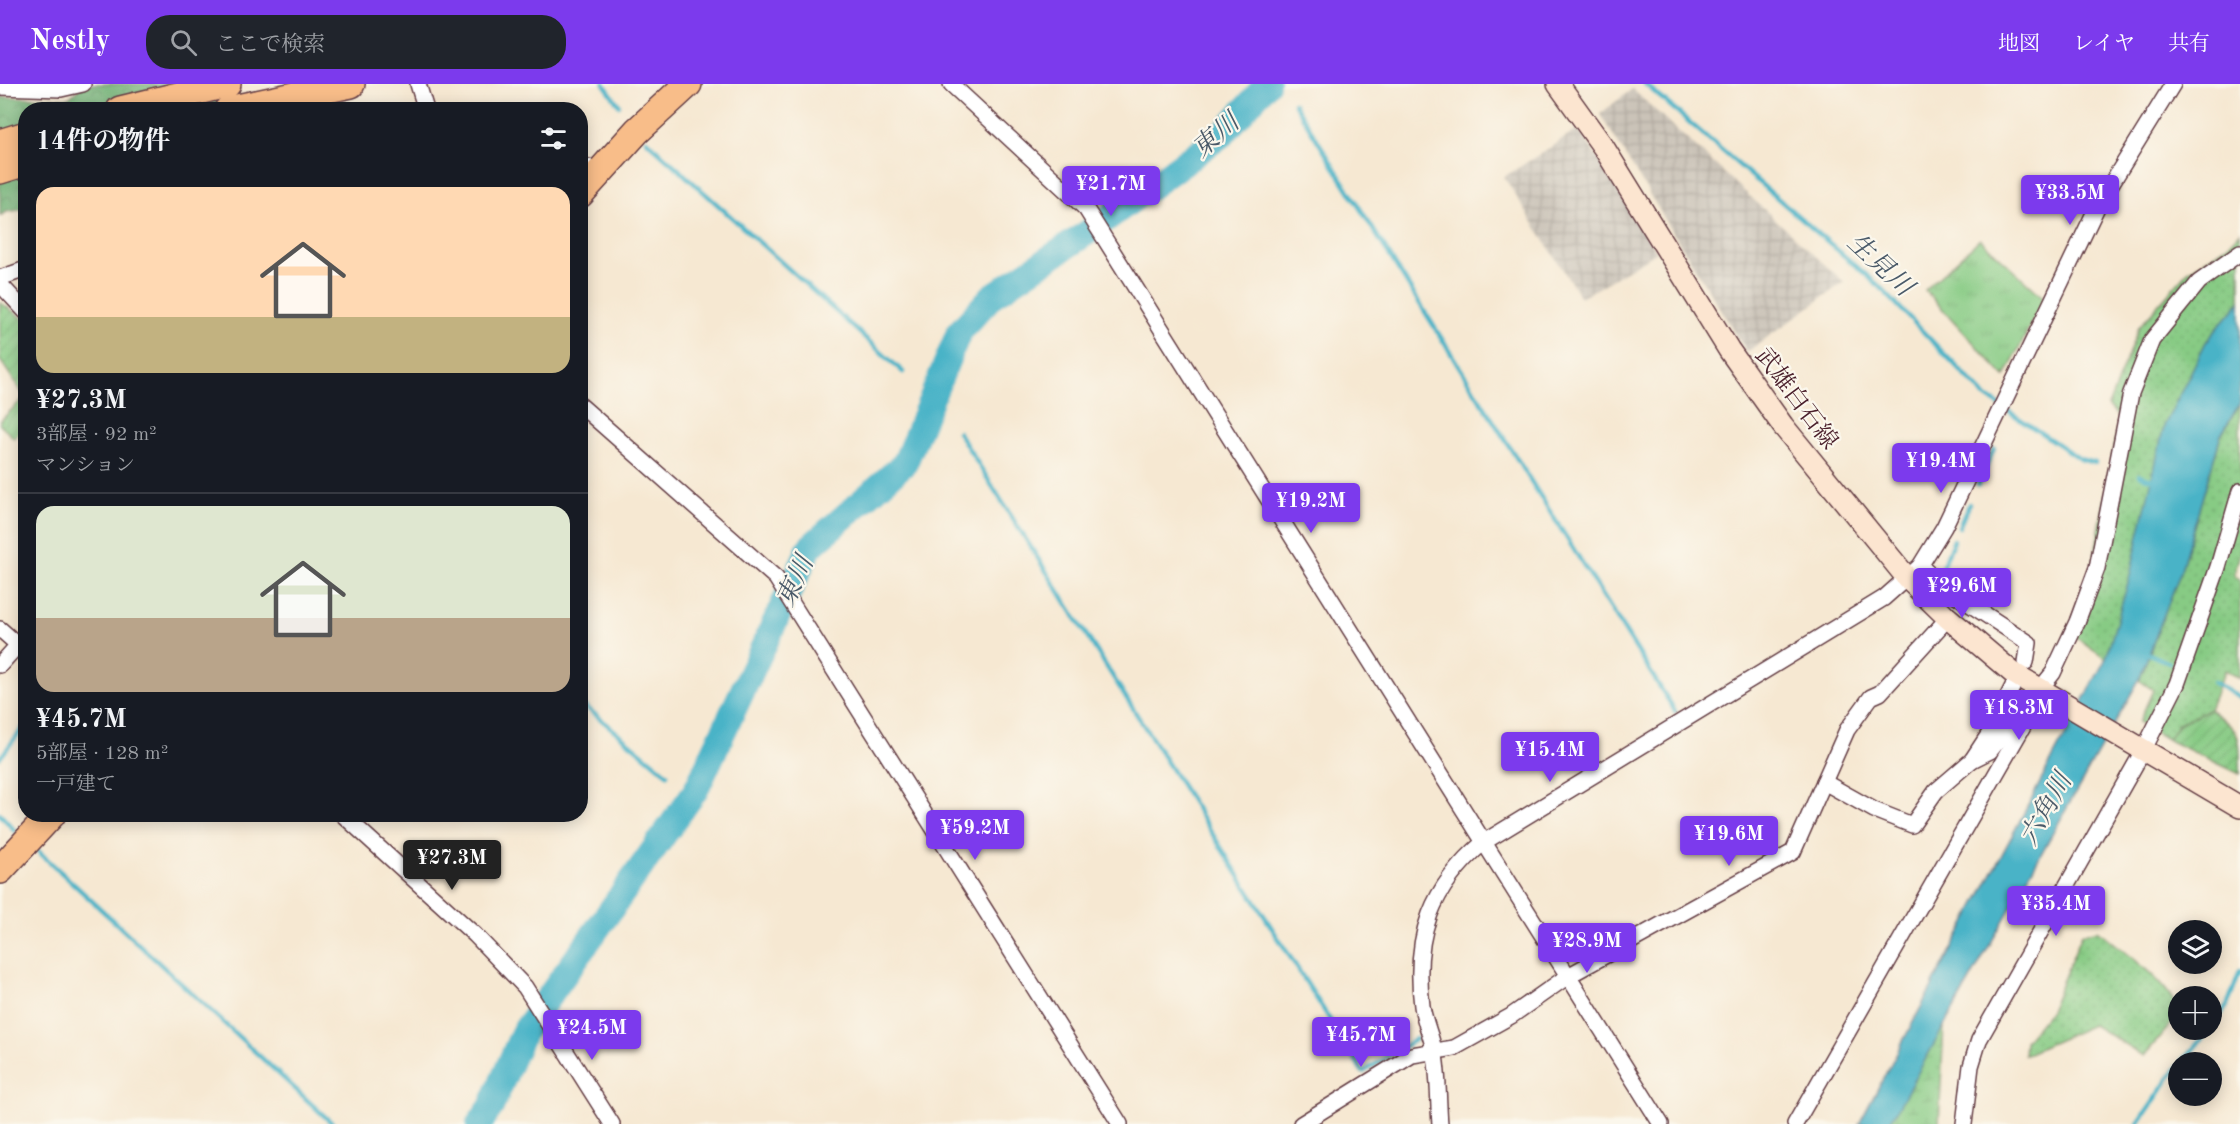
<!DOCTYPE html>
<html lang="ja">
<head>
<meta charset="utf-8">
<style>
  body { margin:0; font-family:"Old Standard TT","Noto Serif JP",serif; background:#20242c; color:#f1f3f6; height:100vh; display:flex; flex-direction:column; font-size:22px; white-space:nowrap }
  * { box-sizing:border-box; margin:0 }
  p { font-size:20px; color:#9ea1a6 }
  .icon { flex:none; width:33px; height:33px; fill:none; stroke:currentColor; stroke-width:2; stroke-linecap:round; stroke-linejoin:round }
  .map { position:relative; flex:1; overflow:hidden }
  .side { position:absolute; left:18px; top:18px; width:570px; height:720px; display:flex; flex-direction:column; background:#171b24; border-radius:24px; box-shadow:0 3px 15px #0003 }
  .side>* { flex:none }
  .tools { position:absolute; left:2168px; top:836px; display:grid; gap:12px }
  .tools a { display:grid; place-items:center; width:54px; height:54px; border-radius:50%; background:#171b24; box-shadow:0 3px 15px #0003; font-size:30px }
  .price { position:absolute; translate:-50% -51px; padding:0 14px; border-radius:6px; background:#7c3aed; color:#fff; font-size:20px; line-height:39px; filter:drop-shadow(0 2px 3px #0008) }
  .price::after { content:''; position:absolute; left:50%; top:36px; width:18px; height:14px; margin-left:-9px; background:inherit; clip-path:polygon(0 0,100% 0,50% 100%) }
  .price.selected { background:#222; color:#fff }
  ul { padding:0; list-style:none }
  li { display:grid; align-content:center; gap:12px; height:318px; padding:0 18px }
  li+li { border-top:2px solid #363941 }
  li span { display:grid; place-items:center; height:186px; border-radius:18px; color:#555 }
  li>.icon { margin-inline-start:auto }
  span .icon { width:108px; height:108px; fill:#fffc; stroke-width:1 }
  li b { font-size:26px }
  h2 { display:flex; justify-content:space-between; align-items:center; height:72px; padding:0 18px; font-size:26px }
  header { display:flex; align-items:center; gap:36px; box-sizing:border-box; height:84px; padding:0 30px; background:#7c3aed; color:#fff }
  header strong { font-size:28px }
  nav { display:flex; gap:33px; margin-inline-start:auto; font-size:21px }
  .search { width:420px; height:54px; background:#20242c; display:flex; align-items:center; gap:15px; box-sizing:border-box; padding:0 21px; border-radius:24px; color:#9ea1a6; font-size:22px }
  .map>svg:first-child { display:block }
  .industrial { fill:url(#industrial-grid) }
  .grass { fill:url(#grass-dots); stroke:#687558; stroke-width:1.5 }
  .forest { fill:url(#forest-crowns); stroke:#5c674e; stroke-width:1.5 }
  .wetland { fill:url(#wetland-marsh); stroke:#687558; stroke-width:1.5 }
  .park { fill:url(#park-tufts); stroke:#687558; stroke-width:1.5 }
  .garden { fill:url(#garden-furrows); stroke:#687558; stroke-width:1.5 }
  .water { fill:#49b3c7; stroke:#4a6979; stroke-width:1.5 }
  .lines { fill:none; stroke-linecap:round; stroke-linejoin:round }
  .stream { stroke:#49b3c7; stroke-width:4.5 }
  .river { stroke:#49b3c7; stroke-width:26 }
  .street-casing { stroke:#643d44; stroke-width:18 }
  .secondary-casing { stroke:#643d44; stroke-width:24 }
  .highway-casing { stroke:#643d44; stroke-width:30 }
  .street { stroke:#fff; stroke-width:15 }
  .secondary { stroke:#fce5d0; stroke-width:21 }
  .highway { stroke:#f8bd89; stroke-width:27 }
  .labels { text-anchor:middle; stroke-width:4.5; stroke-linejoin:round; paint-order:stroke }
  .street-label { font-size:24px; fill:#4a1f2b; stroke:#fbf7ec }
  .water-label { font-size:26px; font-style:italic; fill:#4a5a69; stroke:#fbf7ec }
</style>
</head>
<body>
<header>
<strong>Nestly</strong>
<div class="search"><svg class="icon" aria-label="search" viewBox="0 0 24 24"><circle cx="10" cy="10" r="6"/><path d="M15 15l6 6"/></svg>ここで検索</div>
<nav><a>地図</a><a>レイヤ</a><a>共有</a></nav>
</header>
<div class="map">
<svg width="2240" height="1040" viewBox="0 0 2240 1040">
  <defs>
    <pattern id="industrial-grid" width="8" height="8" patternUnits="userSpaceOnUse" patternTransform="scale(1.5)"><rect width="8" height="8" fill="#cac3b8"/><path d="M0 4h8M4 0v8" fill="none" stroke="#afa79e"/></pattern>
    <pattern id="grass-dots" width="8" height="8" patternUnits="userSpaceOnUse" patternTransform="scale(1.5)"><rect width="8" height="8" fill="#87cb84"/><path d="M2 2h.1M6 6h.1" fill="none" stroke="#76ae72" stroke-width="1.8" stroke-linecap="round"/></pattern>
    <pattern id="forest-crowns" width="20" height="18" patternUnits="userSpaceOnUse" patternTransform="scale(1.5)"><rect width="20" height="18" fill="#6daf72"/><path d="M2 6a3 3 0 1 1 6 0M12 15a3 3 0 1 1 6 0" fill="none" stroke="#5c8e5e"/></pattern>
    <pattern id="wetland-marsh" width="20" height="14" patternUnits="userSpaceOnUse" patternTransform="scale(1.5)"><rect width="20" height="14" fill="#87cb84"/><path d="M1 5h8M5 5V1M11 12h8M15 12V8" fill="none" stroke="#76ae72"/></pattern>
    <pattern id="park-tufts" width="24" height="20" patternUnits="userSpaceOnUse" patternTransform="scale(1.5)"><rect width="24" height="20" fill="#87cb84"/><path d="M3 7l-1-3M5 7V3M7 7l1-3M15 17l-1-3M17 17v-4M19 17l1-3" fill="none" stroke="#76ae72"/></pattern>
    <pattern id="garden-furrows" width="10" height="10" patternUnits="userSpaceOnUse" patternTransform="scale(1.5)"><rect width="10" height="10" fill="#87cb84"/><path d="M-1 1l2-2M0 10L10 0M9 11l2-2" fill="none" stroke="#76ae72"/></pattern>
  </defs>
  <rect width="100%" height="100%" fill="#fbf7ec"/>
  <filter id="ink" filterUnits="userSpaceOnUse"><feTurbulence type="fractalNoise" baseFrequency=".0167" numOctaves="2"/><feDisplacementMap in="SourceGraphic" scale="12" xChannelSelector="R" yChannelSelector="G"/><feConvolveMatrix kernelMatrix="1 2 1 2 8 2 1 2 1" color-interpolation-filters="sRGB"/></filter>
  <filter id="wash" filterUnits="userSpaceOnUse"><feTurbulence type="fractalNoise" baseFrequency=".008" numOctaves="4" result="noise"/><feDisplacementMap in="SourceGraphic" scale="24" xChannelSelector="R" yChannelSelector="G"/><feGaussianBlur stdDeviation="1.35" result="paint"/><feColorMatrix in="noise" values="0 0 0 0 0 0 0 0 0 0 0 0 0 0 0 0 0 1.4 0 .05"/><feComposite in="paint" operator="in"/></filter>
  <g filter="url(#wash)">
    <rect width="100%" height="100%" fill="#f6e8d2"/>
    <!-- industrial -->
    <g class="industrial">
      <polygon points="1632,5 1844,198 1747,268 1600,30"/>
      <polygon points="1579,45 1657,168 1581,214 1504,93"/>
    </g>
    <!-- grass -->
    <g class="grass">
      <polygon points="2240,148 2240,218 2206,258 2106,574 2068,548 2091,491 2119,334 2108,322 2139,243 2187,188 2228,161"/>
      <polygon points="2240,319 2240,469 2234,491 2240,496 2240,595 2225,586 2209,625 2178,640 2168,656 2139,638 2153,606 2139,596 2180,489 2221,351"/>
      <path d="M2098 846C2120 865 2178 904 2178 932L2144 972 2093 941 2024 971 2025 957 2050 927 2082 850Z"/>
    </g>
    <!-- forest -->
    <polygon class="forest" points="84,0 227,0 237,25 26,26 25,125 6,128 0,132 0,13 69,14"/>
    <!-- wetland -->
    <polygon class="wetland" points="1944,941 1939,1040 1889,1040"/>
    <!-- park -->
    <polygon class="park" points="1980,155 2044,214 2005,293 1925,206"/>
    <!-- garden -->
    <g class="garden">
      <polygon points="0,218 25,236 25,343 14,354 0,341 0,337 25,313 0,276"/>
      <path d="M2209 625C2240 648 2240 646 2240 690L2168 656 2178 640Z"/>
    </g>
    <!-- water -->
    <polygon class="water" points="2240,218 2240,319 2221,351 2180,489 2139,596 1889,1040 1859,1040 2106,574 2129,495 2164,342 2206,258"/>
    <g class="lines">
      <!-- stream -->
      <g class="stream">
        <polyline points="604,0 619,21"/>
        <polyline points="1645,0 1878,201 1984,311 2080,375 2095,379"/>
        <polyline points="1294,19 1675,627"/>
        <polyline points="646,56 903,288"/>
        <polyline points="958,348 1363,988 1416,955"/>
        <polyline points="2139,391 2157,397"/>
        <polyline points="1978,401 1994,365"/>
        <polyline points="1959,443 1969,420"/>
        <polyline points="1942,483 1954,456"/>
        <polyline points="26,566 20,571 26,582"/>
        <polyline points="2145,568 2169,579"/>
        <polyline points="2213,598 2240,613"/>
        <polyline points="580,618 667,690"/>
        <polyline points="0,674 26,640"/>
        <polyline points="0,730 15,747"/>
        <polyline points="38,767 333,1040"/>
        <polyline points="2211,944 2227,922 2240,887"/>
        <polyline points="2182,978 2210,945"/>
        <polyline points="2138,1040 2178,982"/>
      </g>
      <!-- river -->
      <polyline class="river" points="479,1040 491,1023 523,949 696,706 810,463 905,379 959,248 992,212 1090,147 1223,50 1267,0"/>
    </g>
  </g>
  <g filter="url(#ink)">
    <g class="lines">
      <defs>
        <g id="street">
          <polyline points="418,0 426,26"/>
          <polyline points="951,0 1086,125 1661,1040"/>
          <polyline points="0,3 61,5 83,0"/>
          <polyline points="580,81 600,86"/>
          <polyline points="0,194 26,185"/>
          <polyline points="0,200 26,228"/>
          <polyline points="580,321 776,494 1120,1040"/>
          <polyline points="1920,482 1948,506 2029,559 2026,578"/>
          <polyline points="0,545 17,560"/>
          <polyline points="0,581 26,552"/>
          <polyline points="1972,676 1990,667 2053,589 2077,538 2097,484 2131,309 2152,256 2199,198 2240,169"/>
          <polyline points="1824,698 1874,726 1912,741 1936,707 1972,676 1989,650 2013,602"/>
          <polyline points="342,730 475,851 525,903 612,1040"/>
          <polyline points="1301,1040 1412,971 1454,964 1511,932 1568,892 1793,768 1847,646 1871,613 1880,609 1948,534"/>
          <path d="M1440 1040C1438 1016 1439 990 1434 966 1431 951 1424 937 1422 922 1413 852 1431 803 1484 758L1884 514 1920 482 1944 443 2098 121 2173 0"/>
          <polyline points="1795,1040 2032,627 2034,619"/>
          <polyline points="1964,1040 1971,982 1979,956 2143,667 2177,600 2218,483 2240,407"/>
        </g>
        <polyline id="secondary" points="1558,0 1604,64 1729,266 1783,342 1908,495 1948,534 2013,589 2240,723"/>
        <g id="highway">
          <polyline points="120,26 227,0"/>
          <polyline points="228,26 351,0"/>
          <polyline points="0,59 26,51"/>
          <polyline points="0,86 26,78"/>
          <polyline points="580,110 637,47 688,0"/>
          <polyline points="0,786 52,730"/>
        </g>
      </defs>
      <!-- street casing -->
      <use href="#street" class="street-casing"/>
      <!-- secondary casing -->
      <use href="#secondary" class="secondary-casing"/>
      <!-- highway casing -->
      <use href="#highway" class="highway-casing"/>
      <!-- street -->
      <use href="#street" class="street"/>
      <!-- secondary -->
      <use href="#secondary" class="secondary"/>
      <!-- highway -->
      <use href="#highway" class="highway"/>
    </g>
  </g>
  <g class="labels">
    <!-- street labels -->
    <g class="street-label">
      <text transform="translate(1797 314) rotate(53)" y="8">武雄白石線</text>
    </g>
    <!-- water labels -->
    <g class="water-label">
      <text transform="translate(1215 51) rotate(-41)" y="9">東川</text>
      <text transform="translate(1881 180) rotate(43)" y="9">生見川</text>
      <text transform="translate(794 497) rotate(-65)" y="9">東川</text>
      <text transform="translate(2045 725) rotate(-61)" y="9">六角川</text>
    </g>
  </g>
</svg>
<div class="tools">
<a><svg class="icon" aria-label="layers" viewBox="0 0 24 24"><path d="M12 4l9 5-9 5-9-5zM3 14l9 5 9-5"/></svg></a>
<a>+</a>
<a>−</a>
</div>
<b class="price" style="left:1111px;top:133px">¥21.7M</b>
<b class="price" style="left:2070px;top:142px">¥33.5M</b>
<b class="price" style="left:1941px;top:410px">¥19.4M</b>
<b class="price" style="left:1311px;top:450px">¥19.2M</b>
<b class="price" style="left:1962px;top:535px">¥29.6M</b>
<b class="price" style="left:2019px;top:657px">¥18.3M</b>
<b class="price" style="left:1550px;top:699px">¥15.4M</b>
<b class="price" style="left:975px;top:777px">¥59.2M</b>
<b class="price" style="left:1729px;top:783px">¥19.6M</b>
<b class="price selected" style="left:452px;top:807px">¥27.3M</b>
<b class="price" style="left:2056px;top:853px">¥35.4M</b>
<b class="price" style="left:1587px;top:890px">¥28.9M</b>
<b class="price" style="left:592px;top:977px">¥24.5M</b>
<b class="price" style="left:1361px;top:984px">¥45.7M</b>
<section class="side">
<h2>14件の物件<svg class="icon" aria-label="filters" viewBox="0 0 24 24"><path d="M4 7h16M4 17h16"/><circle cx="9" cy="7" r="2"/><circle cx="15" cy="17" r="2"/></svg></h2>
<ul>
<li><span style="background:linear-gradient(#ffd9b3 70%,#c2b280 0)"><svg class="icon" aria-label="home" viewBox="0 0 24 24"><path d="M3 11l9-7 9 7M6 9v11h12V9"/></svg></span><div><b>¥27.3M</b><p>3部屋 · 92 m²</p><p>マンション</p></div></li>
<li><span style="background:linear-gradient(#dfe7d0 60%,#b9a48a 0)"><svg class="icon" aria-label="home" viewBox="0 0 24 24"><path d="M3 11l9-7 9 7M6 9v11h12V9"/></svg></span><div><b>¥45.7M</b><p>5部屋 · 128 m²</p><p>一戸建て</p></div></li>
</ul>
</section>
</div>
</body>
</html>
